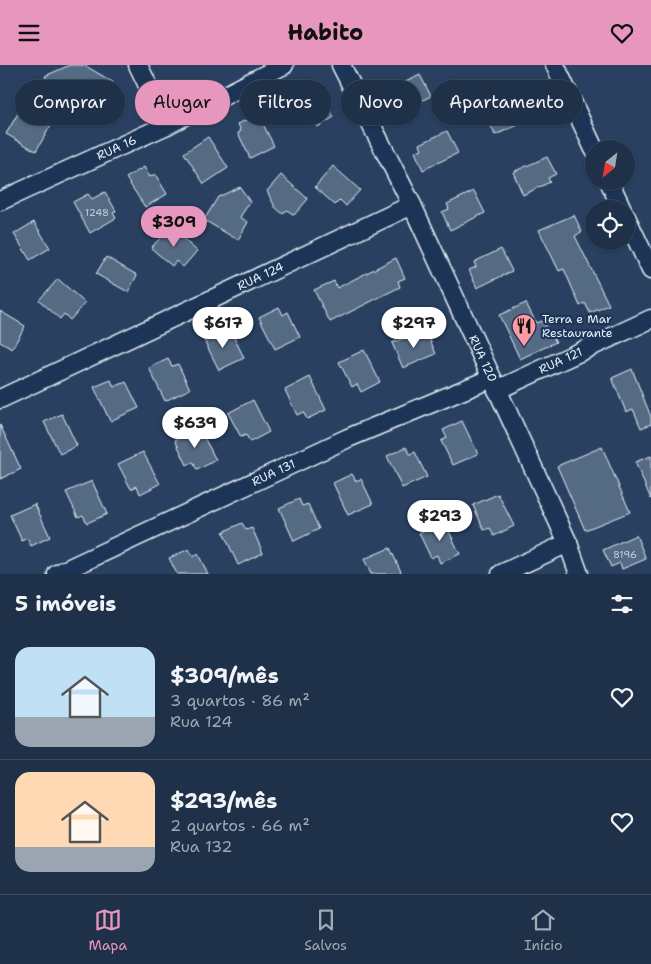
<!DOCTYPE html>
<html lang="pt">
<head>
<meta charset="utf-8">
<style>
  body { margin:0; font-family:"Shantell Sans",sans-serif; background:#2c3c53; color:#f1f3f6; height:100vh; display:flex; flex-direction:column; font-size:19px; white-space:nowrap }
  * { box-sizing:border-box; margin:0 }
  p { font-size:16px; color:#a1a9b4 }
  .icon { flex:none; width:28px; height:28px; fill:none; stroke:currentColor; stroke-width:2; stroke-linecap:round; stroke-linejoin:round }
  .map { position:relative; height:509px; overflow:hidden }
  .panel { display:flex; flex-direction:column; background:#1f3049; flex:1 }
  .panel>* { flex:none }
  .top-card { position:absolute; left:15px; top:15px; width:621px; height:45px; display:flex; gap:10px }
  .needle { width:32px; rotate:210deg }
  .controls { position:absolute; left:585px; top:75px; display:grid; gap:10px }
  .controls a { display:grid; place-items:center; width:50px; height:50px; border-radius:50%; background:#1f3049; box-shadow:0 1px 4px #0004,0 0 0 1px #3c4b61; font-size:25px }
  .price { position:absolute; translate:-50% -42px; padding:0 11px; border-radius:18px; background:#fff; color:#222; font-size:16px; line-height:32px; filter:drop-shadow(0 1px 2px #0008) }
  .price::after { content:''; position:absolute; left:50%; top:30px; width:15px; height:11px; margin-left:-8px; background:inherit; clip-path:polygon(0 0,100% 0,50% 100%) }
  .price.on { background:#e797bd; color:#111 }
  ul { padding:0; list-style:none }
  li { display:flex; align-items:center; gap:15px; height:125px; padding:0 15px }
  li+li { border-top:1px solid #3c4b61 }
  li span { display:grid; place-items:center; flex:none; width:140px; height:100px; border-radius:15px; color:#555 }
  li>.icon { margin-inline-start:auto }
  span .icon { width:60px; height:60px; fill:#fffc; stroke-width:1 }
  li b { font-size:21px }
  h2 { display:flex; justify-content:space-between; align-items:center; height:60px; padding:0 15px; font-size:21px }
  .chip { padding:0 18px; border-radius:22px; background:#1f3049; box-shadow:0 1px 4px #0004,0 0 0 1px #3c4b61; font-size:18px; line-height:45px }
  .chip.on { background:#e797bd; color:#111 }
  header { display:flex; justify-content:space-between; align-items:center; height:65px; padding:0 15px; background:#e797bd; color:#111; font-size:22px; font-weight:700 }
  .tabs { display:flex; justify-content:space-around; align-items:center; height:70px; border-top:1px solid #3c4b61; background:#1f3049; font-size:14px; color:#a1a9b4 }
  .tabs a { display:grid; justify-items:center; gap:2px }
  .tabs .on { color:#e797bd }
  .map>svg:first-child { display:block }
  .building { fill:#556a83; stroke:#e8f1f8 }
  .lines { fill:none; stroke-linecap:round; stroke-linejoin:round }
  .minor-casing { stroke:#e8f1f8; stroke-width:21 }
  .minor { stroke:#1d3557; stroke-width:18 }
  .labels { text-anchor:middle; stroke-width:4.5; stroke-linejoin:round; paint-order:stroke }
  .number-label { font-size:10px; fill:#c3cfdb }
  .street-label { font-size:12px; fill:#e8f1f8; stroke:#1d3557 }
  .poi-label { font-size:12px; fill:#e8f1f8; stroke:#1d3557; text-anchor:start }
</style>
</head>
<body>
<header><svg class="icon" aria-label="menu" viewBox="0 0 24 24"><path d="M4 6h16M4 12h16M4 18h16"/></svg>Habito<svg class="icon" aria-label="heart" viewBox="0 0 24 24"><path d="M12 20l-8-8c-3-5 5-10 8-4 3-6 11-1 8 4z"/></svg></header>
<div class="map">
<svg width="651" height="509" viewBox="0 0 651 509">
  <rect width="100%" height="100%" fill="#294061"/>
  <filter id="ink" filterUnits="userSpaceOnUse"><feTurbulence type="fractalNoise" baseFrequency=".02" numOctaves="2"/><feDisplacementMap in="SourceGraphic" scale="10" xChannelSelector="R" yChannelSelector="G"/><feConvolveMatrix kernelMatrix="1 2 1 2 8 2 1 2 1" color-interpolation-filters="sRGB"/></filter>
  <g filter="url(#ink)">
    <!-- building -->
    <g class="building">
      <polygon points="70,0 84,0 113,17 98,43 78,31 59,40 45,11"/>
      <polygon points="420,10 431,31 397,48 388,31 395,27 393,23"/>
      <polygon points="316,21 334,52 318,62 299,32"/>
      <polygon points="520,32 528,50 521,53 523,58 495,70 485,48"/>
      <polygon points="24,38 49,52 46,57 51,60 36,86 6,69"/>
      <polygon points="258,49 274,81 250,93 238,68 241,66 238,59"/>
      <polygon points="447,66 458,88 423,105 415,87 422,84 420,79"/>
      <polygon points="208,72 228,103 204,119 184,88"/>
      <polygon points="547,92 556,109 548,113 550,117 523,130 513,107"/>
      <polygon points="333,101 360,125 346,141 340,135 335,140 315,122"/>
      <polygon points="144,102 150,112 155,109 167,129 145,142 126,113"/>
      <polygon points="281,110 308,134 294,150 287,145 283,149 275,142 267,126"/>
      <polygon points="240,122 250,137 240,152 248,157 238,175 204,155 218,132"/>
      <polygon points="474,126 485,148 450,165 442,147 449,144 447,139"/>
      <polygon points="105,127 116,146 113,148 116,153 90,168 73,137 88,129 92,134"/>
      <polygon points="574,150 582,167 575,171 609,240 590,248 585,238 580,241 564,204 559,206 539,165"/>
      <polygon points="34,157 50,183 30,195 14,169"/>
      <polygon points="170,162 197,186 183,202 176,196 172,201 151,183"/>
      <polygon points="501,184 512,206 477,223 469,205 476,202 474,197"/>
      <polygon points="106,192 137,210 128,227 96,209"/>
      <polygon points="396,193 405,213 398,216 400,222 330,257 314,225 334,216 337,223"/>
      <polygon points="58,214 85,238 70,255 64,249 60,254 39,235"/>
      <polygon points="526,238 536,258 541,256 551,268 556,277 520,294 499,250"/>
      <polygon points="279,242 283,250 288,247 300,272 275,284 259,252"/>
      <polygon points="0,246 25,261 12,284 0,277"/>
      <polygon points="223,263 226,271 232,268 244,293 219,305 203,273"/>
      <polygon points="418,267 420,273 428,270 436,289 403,303 392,278"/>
      <polygon points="364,285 380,317 361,327 357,319 352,322 339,297"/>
      <polygon points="168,294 172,301 178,299 190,324 165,336 149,303"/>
      <polygon points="632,304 651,352 651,359 641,363 633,344 626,347 612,313"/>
      <polygon points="310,312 326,345 307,354 303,347 297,350 285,325"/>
      <polygon points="111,315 114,322 126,317 139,343 110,356 94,322"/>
      <polygon points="253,335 269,367 250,377 246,370 241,372 228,348"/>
      <polygon points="62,349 77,381 60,389 44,357"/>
      <polygon points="462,356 478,389 453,400 441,376 447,373 443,365"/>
      <polygon points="0,360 21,404 0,414"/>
      <polygon points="199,363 216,395 197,405 193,397 187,400 175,375"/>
      <polygon points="406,382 410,389 415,387 427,412 402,423 387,391"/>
      <polygon points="602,382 630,447 585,465 557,401"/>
      <polygon points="143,387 160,419 140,429 137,421 131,424 118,399"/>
      <polygon points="651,391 651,434 635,397"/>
      <polygon points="352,409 356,416 361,414 373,439 348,450 333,418"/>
      <polygon points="92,416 107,449 87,458 83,450 78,452 66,427"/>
      <polygon points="498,429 514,461 494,471 490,463 484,465 473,440"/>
      <polygon points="299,434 302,441 308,439 319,464 294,476 279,443"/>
      <polygon points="35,439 50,472 31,481 27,473 22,476 10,450"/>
      <polygon points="444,456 460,489 440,498 437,490 431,493 419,468"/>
      <polygon points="242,458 246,465 252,463 263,488 238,500 223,467"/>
      <polygon points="636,470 646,494 622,504 620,498 611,502 603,485"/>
      <polygon points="390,483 402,509 371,509 364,494"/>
      <polygon points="189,484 193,492 198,489 208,509 177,509 169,493"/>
    </g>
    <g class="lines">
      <defs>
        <g id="minor">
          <polyline points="138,0 167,60"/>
          <path id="s1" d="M341 0 412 140 568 478 579 509"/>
          <polyline points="555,0 594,84"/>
          <polyline points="609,116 622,144"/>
          <path id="s2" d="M0 136 167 60 284 0"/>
          <polyline points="626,152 651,205"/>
          <path id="s3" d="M497 325 651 254"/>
          <path id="s4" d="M0 334 412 140"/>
          <path id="s5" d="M57 509 348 373 492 313"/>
          <polyline points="501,509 568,478"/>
        </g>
      </defs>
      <!-- minor casing -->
      <use href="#minor" class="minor-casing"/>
      <!-- minor -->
      <use href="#minor" class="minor"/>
    </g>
  </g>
  <!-- icons -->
  <defs>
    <symbol id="restaurant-pin" viewBox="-11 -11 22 30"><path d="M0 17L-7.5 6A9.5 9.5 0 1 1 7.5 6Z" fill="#ff9aa2" stroke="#1d3557"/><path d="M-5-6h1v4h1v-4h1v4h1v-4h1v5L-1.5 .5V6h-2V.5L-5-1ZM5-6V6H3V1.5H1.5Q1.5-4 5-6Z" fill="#111"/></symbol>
  </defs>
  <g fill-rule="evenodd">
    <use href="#restaurant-pin" x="510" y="247" width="28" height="38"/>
  </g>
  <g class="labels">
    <!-- number labels -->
    <g class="number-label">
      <text x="97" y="151">1248</text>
      <text x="625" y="493">8196</text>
    </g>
    <!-- street labels -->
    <g class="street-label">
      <text dy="4" stroke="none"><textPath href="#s2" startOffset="128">RUA 16</textPath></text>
      <text dy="4" stroke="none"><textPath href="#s4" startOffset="288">RUA 124</textPath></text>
      <text dy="4" stroke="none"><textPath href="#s1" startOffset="326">RUA 120</textPath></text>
      <text dy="4" stroke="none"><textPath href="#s3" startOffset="70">RUA 121</textPath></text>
      <text dy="4" stroke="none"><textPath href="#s5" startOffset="239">RUA 131</textPath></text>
    </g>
    <!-- poi labels -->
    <g class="poi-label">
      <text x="542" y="258">Terra e Mar<tspan x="542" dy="14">Restaurante</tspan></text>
    </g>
  </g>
</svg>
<div class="controls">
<a><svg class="needle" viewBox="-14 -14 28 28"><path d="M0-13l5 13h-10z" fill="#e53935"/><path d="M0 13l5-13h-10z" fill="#a1a9b4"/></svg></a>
<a><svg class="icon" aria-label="locate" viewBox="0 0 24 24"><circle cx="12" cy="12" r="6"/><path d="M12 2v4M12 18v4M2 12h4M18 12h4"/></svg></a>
</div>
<b class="price on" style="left:174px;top:183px">$309</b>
<b class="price" style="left:223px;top:284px">$617</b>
<b class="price" style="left:414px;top:284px">$297</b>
<b class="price" style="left:195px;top:384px">$639</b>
<b class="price" style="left:440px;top:477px">$293</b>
<div class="top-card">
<a class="chip">Comprar</a>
<a class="chip on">Alugar</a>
<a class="chip">Filtros</a>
<a class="chip">Novo</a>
<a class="chip">Apartamento</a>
</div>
</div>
<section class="panel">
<h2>5 imóveis<svg class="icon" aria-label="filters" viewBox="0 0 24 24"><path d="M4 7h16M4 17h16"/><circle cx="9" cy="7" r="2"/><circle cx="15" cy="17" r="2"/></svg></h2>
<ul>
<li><span style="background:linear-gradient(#bfe0f5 70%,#9aa5b1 0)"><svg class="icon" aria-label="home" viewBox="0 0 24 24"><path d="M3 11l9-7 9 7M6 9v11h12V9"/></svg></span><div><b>$309/mês</b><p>3 quartos · 86 m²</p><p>Rua 124</p></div><svg class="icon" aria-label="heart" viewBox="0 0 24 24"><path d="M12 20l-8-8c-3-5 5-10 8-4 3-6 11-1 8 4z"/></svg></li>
<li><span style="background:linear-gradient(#ffd9b3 75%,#9aa5b1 0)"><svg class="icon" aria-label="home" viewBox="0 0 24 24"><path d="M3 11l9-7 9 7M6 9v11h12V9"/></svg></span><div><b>$293/mês</b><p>2 quartos · 66 m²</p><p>Rua 132</p></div><svg class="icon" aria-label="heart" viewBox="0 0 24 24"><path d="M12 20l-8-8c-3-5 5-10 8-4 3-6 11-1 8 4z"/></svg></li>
</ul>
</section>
<nav class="tabs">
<a class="on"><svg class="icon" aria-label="map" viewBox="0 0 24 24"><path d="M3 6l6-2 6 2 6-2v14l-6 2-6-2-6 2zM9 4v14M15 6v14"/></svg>Mapa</a>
<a><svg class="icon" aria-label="saved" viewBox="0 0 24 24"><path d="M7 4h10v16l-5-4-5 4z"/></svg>Salvos</a>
<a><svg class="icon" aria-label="home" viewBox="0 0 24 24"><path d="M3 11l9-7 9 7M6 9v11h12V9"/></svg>Início</a>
</nav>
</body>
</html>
